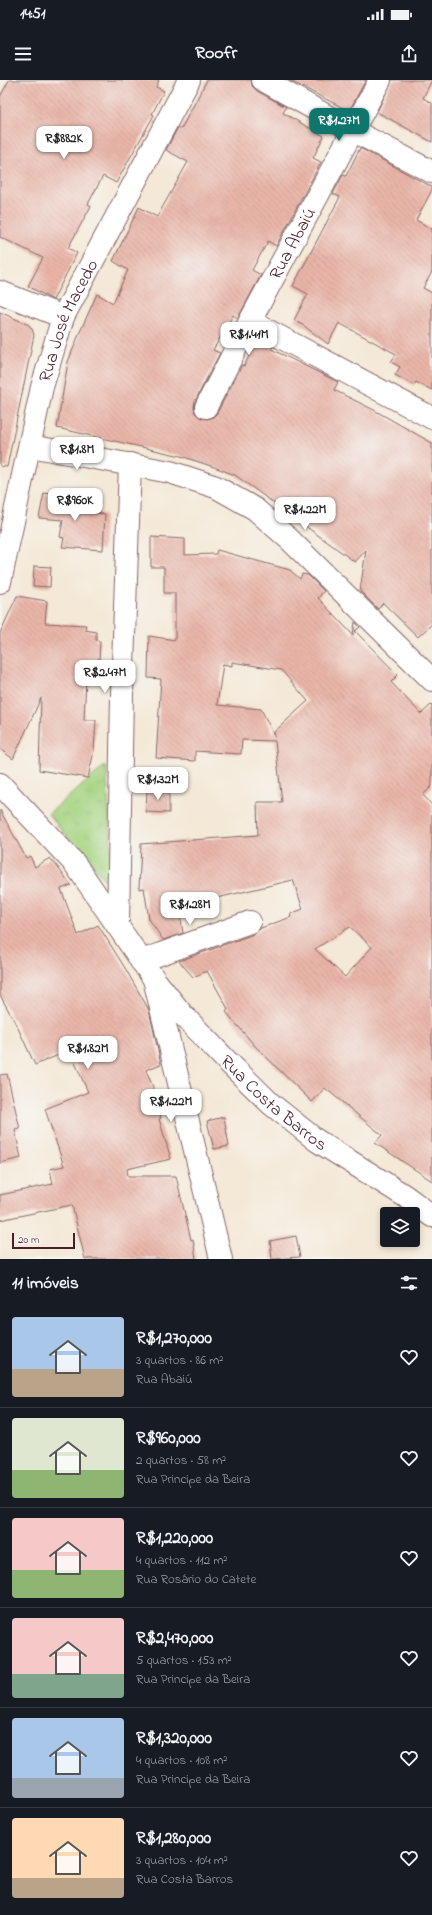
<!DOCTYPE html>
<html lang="pt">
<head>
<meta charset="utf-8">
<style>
  body { margin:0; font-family:"Indie Flower",sans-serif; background:#20242c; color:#f1f3f6; height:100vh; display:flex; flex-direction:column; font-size:15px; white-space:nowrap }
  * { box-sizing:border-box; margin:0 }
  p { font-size:13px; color:#9ea1a6 }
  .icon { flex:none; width:22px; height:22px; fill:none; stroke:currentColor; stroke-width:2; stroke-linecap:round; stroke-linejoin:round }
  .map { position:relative; height:1179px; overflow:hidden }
  .sheet { display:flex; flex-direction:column; background:#171b24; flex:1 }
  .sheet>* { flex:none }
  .fabs { position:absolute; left:380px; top:1127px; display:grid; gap:8px }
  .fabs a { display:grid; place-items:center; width:40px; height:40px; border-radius:4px; background:#171b24; box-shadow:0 2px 6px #0003; font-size:20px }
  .scale { position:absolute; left:12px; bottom:10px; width:63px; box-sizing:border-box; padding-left:4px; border:2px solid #4a1f2b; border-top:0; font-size:11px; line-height:14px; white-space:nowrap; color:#4a1f2b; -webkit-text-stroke:3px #f6f6f2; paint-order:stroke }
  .price { position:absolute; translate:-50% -34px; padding:0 9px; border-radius:8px; background:#fff; color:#222; font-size:13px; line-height:26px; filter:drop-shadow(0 1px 2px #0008) }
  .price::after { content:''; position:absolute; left:50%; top:24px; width:12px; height:9px; margin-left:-6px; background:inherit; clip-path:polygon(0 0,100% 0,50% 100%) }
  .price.current { background:#0f766e; color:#fff }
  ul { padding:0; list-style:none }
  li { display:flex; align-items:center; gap:12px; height:100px; padding:0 12px }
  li+li { border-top:1px solid #363941 }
  li span { display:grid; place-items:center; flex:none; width:112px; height:80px; border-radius:4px; color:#555 }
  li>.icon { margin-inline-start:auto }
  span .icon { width:48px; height:48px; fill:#fffc; stroke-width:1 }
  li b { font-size:17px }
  h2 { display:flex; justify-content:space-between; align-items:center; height:48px; padding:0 12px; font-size:17px }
  .status { display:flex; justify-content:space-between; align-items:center; height:28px; padding:0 20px; background:#171b24; direction:ltr }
  .status svg { height:11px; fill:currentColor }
  header { display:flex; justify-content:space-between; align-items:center; height:52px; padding:0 12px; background:#171b24; font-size:18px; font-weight:800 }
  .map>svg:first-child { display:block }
  .park { fill:url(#park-tufts); stroke:#787a56 }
  .building { fill:url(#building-back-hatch); fill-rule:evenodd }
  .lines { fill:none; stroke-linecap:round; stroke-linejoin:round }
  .street-casing { stroke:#866567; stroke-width:24 }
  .secondary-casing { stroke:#866567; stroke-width:24 }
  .street { stroke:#fff; stroke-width:22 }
  .secondary { stroke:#fff; stroke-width:22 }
  .labels { text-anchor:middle; stroke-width:3.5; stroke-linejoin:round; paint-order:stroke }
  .street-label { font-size:18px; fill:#4a1f2b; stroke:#f6f6f2 }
</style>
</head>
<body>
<div class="status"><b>14:51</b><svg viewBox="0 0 49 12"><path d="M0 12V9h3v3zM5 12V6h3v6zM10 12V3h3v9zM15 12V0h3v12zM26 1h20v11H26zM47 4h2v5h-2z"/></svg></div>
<header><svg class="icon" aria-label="menu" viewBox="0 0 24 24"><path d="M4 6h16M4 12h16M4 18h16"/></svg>Roofr<svg class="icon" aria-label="share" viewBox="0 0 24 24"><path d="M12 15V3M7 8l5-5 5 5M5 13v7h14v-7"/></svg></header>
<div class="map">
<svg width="432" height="1179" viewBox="0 0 432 1179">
  <defs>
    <pattern id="park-tufts" width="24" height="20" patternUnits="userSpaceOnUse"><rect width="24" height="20" fill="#a6d481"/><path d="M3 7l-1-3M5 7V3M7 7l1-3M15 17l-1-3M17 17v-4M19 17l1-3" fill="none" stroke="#90b670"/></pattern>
    <pattern id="building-back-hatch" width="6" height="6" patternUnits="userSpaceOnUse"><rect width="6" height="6" fill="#e9b5a8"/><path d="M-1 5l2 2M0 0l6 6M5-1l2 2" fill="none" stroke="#c99b91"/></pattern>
  </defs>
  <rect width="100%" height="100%" fill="#f6f6f2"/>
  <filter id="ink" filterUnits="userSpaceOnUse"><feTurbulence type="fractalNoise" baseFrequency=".025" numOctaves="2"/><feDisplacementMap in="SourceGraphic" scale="8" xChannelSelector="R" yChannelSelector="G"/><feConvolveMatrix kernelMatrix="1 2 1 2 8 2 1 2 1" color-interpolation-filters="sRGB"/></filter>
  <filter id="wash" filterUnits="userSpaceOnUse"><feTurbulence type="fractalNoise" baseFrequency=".012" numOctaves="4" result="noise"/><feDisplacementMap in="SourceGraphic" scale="16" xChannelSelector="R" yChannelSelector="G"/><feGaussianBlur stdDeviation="0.9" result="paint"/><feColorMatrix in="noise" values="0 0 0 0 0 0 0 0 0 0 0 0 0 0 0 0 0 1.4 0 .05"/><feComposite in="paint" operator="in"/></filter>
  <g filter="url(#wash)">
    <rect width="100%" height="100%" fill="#f4e8d6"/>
    <!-- park -->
    <polygon class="park" points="106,685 114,811 48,734"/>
    <g id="blocks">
      <!-- building -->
      <g class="building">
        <polygon points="9,0 159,0 156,7 164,11 152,34 154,35 116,103 103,96 88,124 91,126 68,168 77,173 53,220 28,206 43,178 0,157 0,17"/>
        <polygon points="207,0 251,0 252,6 257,11 286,27 283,33 324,56 313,78 321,82 276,166 268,161 252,190 261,195 238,238 233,235 213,270 220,273 195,321 194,327 195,333 201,338 207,339 213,337 217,333 242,285 244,286 256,263 262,262 273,267 271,269 338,302 334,310 374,330 432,363 432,544 418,557 383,523 378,529 360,511 366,470 355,482 235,395 214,387 181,376 57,348 68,282 79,254 97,214 113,223 128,190 113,181 139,127 157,137 188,82 166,70 178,47 181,49"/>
        <polygon points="289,0 366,0 349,31"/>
        <polygon points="392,0 432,0 423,18 432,23 432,62 377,32"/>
        <polygon points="360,68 432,107 432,110 416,140 432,149 432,192 423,208 432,213 432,310 416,302 414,305 395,295 400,287 391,282 396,274 339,243 328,264 304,246 294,240 308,214 293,206 340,117 333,114 343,95 346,96"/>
        <polygon points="0,232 29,245 32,249 34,255 7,387 0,386"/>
        <polygon points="44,413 79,419 77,431 105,434 103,470 62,467 64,458 60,457 63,440 39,438"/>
        <path d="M151 457 185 459V475L216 474 217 470 290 490 300 499 302 494 308 495 324 511 318 518 353 555 355 542 360 547 355 551 398 595 391 602 421 634 432 624V706L423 715 432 725V1101L375 1063 382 1055 325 1008 312 1022 255 966 226 932 228 929 207 891 193 897 179 881 254 854 261 848 291 837 290 834 303 829 293 800 179 827 183 853 163 860 149 839 144 808 139 809 141 764 258 755 257 722H282L275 661 242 660 241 674 195 671V681L156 678 161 599 148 598 149 556 175 560V513H164V487H151ZM232 582 281 590 308 621 274 652 275 657 261 629 217 625 223 584 232 586ZM350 847 372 867 345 897 315 869Z"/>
        <polygon points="34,486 51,487 50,507 33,506"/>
        <polygon points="17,516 47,521 45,543 86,545 85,550 96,552 96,560 100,561 98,600 86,599 84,640 96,640 94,671 88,698 39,690 41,618 13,679 0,669 0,553"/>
        <polygon points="147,709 169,709 169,733 146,732"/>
        <polygon points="0,730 26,778 30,776 35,787 50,778 56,785 71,805 61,809 78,855 98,845 125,888 149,930 161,984 146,990 153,1007 153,1014 161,1038 159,1039 171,1079 127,1089 128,1096 176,1096 191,1160 193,1159 196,1179 85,1179 72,1125 0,1140 0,1115 53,1104 50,1089 64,1086 45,1029 88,1012 72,976 66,979 63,973 35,985 17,946 0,915"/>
        <polygon points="7,994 20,1049 15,1050 21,1078 0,1083 0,995"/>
        <polygon points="224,1037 229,1066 214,1069 207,1041"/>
        <polygon points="296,1156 300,1177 272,1179 270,1161"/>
      </g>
    </g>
  </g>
  <g filter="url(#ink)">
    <use href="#blocks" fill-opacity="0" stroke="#866567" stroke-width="1"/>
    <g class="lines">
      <defs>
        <g id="street">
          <polyline points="263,0 352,50 432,92"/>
          <polyline points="250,241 432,338"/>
          <path id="s1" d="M206 327 250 241 380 0"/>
          <polyline points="30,366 170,392 216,407 255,429 289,459 432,600"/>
          <polyline points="118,845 122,614 130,384"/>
          <polyline points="141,881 250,842"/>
          <polyline points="154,899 221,1179"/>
        </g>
        <g id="secondary">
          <polyline points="0,212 63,237"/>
          <path id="s2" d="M0 502 42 307 63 237 189 0"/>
          <path id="s3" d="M0 704 75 784 154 899 182 934 224 978 271 1024 316 1060 405 1116 432 1136"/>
        </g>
      </defs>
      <!-- street casing -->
      <use href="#street" class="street-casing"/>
      <!-- secondary casing -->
      <use href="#secondary" class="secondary-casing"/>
      <!-- street -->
      <use href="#street" class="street"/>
      <!-- secondary -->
      <use href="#secondary" class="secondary"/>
    </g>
  </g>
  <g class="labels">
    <!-- street labels -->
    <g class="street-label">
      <text dy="6" stroke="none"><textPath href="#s1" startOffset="185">Rua Abaiú</textPath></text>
      <text dy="6" stroke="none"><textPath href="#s2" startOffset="271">Rua José Macedo</textPath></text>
      <text dy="6" stroke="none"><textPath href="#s3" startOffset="422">Rua Costa Barros</textPath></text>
    </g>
  </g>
</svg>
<div class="fabs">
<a><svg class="icon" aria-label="layers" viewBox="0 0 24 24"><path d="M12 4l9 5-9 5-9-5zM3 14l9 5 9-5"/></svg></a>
</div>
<div class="scale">20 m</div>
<b class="price current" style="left:339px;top:62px">R$1.27M</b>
<b class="price" style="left:64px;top:80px">R$882K</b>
<b class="price" style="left:249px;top:276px">R$1.41M</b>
<b class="price" style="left:77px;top:391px">R$1.8M</b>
<b class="price" style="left:75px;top:442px">R$960K</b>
<b class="price" style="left:305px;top:451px">R$1.22M</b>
<b class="price" style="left:105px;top:614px">R$2.47M</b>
<b class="price" style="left:158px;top:721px">R$1.32M</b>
<b class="price" style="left:190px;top:846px">R$1.28M</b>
<b class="price" style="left:88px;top:990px">R$1.82M</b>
<b class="price" style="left:171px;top:1043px">R$1.22M</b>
</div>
<section class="sheet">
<h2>11 imóveis<svg class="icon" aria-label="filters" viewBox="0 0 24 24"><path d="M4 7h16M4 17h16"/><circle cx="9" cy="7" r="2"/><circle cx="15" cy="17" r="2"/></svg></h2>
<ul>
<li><span style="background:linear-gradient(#a9c7e8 65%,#b9a48a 0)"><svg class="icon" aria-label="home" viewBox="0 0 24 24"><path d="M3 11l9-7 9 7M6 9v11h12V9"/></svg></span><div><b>R$1,270,000</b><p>3 quartos · 86 m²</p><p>Rua Abaiú</p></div><svg class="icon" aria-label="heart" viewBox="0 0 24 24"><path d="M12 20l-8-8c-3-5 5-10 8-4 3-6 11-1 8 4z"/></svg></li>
<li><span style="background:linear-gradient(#dfe7d0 65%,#8fb573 0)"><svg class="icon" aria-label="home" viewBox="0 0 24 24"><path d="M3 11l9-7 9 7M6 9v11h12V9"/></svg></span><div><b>R$960,000</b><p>2 quartos · 58 m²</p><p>Rua Principe da Beira</p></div><svg class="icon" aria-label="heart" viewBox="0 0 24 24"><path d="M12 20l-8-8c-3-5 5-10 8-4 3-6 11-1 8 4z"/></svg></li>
<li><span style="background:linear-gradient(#f6c9c9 65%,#8fb573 0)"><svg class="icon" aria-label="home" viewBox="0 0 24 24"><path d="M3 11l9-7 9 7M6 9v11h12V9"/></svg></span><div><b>R$1,220,000</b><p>4 quartos · 112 m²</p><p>Rua Rosário do Catete</p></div><svg class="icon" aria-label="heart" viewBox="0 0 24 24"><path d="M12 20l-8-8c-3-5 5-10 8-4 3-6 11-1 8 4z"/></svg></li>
<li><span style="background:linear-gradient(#f6c9c9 70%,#7fa58c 0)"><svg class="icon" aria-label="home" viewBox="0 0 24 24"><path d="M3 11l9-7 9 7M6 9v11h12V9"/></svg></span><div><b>R$2,470,000</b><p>5 quartos · 153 m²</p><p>Rua Principe da Beira</p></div><svg class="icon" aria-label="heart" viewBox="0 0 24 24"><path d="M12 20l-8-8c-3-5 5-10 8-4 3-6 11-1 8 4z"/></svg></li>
<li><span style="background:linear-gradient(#a9c7e8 75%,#9aa5b1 0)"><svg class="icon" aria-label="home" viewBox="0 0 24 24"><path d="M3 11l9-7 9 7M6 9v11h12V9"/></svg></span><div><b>R$1,320,000</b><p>4 quartos · 108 m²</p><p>Rua Principe da Beira</p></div><svg class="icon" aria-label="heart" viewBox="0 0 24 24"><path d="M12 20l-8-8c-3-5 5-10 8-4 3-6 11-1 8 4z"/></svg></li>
<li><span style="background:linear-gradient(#ffd9b3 75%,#b9a48a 0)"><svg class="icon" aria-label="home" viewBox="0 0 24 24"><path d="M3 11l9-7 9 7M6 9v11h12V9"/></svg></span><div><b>R$1,280,000</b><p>3 quartos · 104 m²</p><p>Rua Costa Barros</p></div><svg class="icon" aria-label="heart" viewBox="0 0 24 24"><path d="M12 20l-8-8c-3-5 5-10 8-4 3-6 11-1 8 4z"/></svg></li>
</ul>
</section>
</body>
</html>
